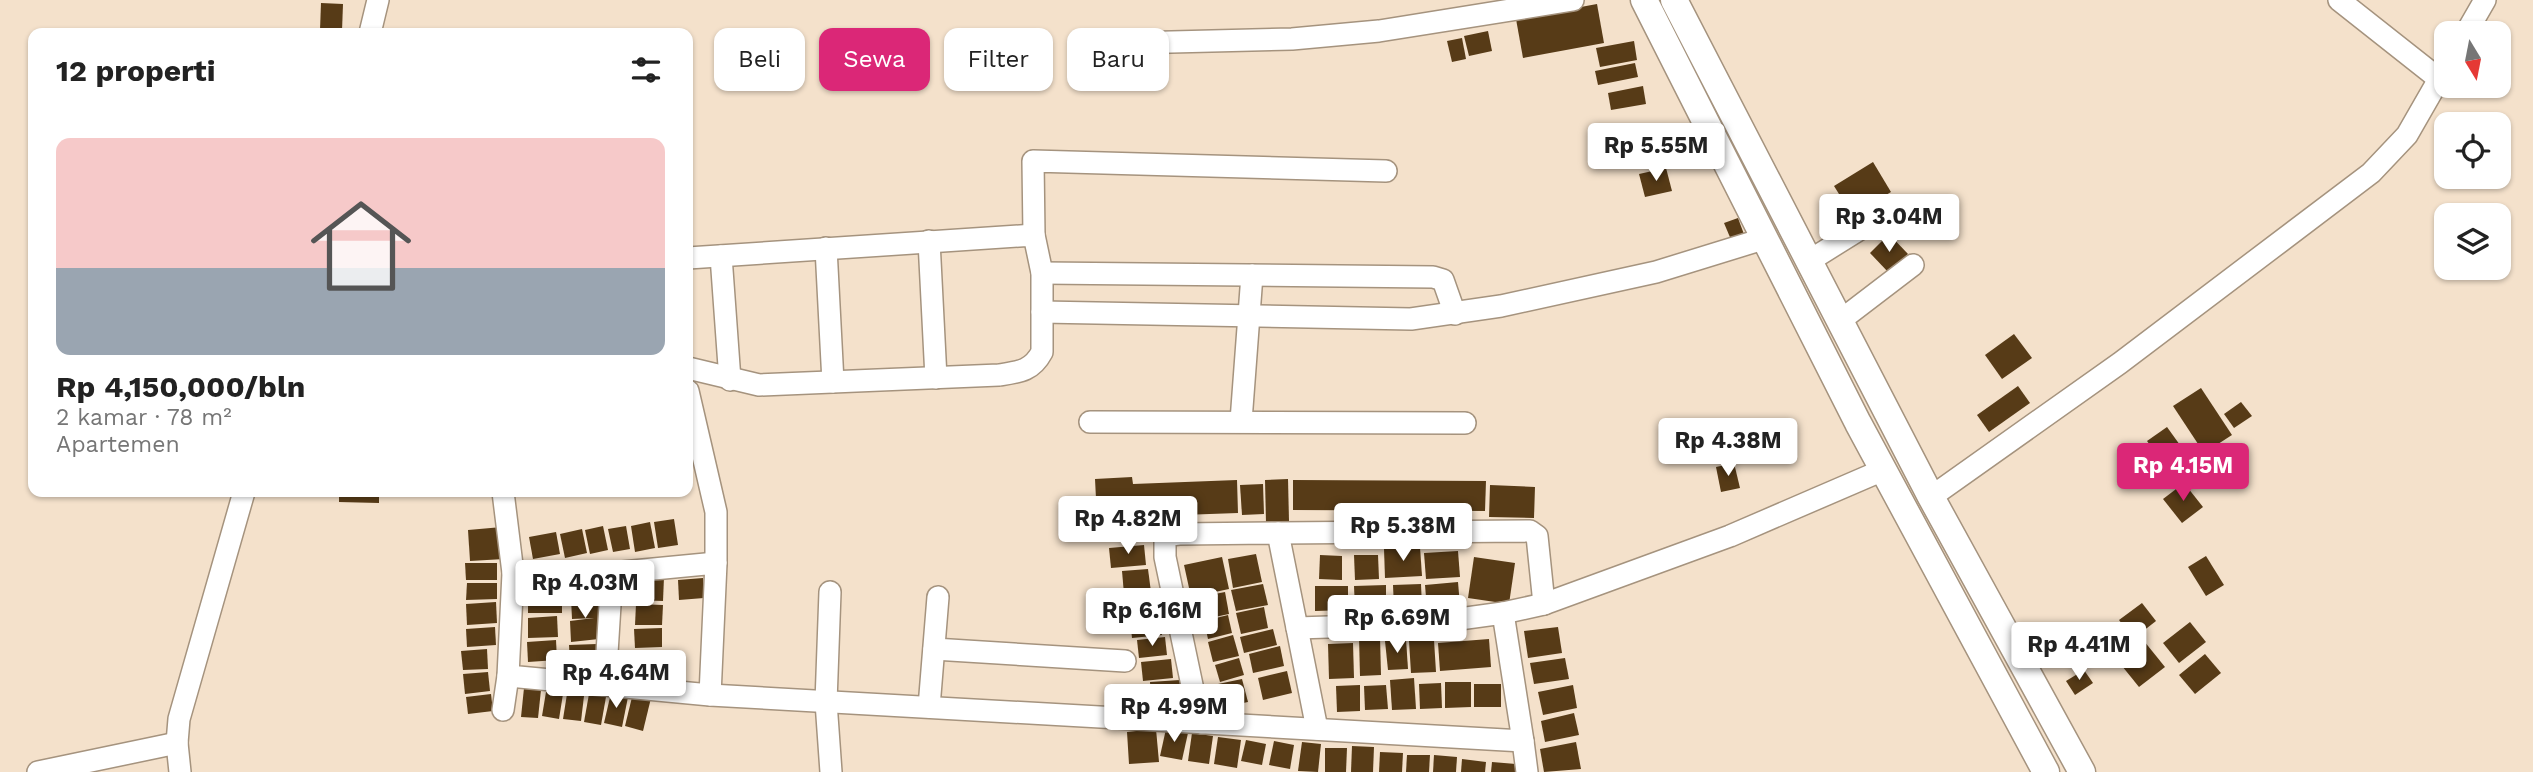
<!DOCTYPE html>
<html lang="id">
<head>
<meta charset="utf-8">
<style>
  body { margin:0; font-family:"Work Sans",sans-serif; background:#f2f2f2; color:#222; height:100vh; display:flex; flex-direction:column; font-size:26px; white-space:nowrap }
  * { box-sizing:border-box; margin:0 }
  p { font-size:23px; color:#767676 }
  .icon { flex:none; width:38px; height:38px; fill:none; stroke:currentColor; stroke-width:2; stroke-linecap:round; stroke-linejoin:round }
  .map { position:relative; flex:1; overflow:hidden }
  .panel { position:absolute; left:28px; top:28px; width:665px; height:469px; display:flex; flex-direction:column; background:#fff; border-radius:14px; box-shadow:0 2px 5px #0004 }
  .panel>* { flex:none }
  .guide { position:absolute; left:714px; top:28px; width:665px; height:63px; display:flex; gap:14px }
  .needle { width:46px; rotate:170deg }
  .buttons { position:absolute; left:2434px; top:21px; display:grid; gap:14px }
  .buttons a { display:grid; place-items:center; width:77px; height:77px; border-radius:14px; background:#fff; box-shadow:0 2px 5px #0004; font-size:35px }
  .price { position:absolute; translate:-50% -60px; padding:0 16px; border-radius:7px; background:#fff; color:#222; font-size:23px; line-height:46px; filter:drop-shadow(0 2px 4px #0008) }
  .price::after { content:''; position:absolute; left:50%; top:42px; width:21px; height:16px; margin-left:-10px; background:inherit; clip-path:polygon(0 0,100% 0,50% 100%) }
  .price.selected { background:#db2777; color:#fff }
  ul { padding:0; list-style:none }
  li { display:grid; align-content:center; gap:14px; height:371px; padding:0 28px }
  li+li { border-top:2px solid #e0e0e0 }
  li span { display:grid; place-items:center; height:217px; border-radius:14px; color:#555 }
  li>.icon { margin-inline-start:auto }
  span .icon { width:126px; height:126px; fill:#fffc; stroke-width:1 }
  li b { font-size:30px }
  h2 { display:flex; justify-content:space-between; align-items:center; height:84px; padding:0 28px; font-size:30px }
  .tag { padding:0 24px; border-radius:14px; background:#fff; box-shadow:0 2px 5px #0004; font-size:24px; line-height:63px }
  .tag.selected { background:#db2777; color:#fff }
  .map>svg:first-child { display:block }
  .building { fill:#573b17 }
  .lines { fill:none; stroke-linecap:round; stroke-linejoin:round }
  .minor-casing { stroke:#a5937e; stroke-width:24 }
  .tertiary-casing { stroke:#a5937e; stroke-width:29 }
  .minor { stroke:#fff; stroke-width:21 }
  .tertiary { stroke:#fff; stroke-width:26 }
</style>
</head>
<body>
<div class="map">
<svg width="2533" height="772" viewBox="0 0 2533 772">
  <rect width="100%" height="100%" fill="#f4e1cb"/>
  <!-- building -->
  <g class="building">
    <polygon points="321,3 343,4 342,31 320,30"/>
    <polygon points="1597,4 1604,43 1523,58 1516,19"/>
    <polygon points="1488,31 1492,51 1469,56 1464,36"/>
    <polygon points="1462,38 1466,59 1452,62 1447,41"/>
    <polygon points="1634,41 1637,60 1600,67 1596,48"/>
    <polygon points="1635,63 1638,77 1598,85 1595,71"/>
    <polygon points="1643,86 1646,104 1611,110 1608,93"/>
    <polygon points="1873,162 1891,192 1852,215 1834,186"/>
    <polygon points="1666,168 1672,191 1645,197 1639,174"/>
    <polygon points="1738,218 1745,237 1732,242 1724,223"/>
    <polygon points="1889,234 1908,254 1889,273 1870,253"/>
    <polygon points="2014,334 2032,358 2002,379 1985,355"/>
    <polygon points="2018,386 2030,403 1989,432 1977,415"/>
    <polygon points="2201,388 2232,435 2204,453 2173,406"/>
    <polygon points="2241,402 2252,416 2234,428 2224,414"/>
    <polygon points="2167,427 2190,459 2170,473 2147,441"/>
    <polygon points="1734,463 1740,488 1721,492 1716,467"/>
    <polygon points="1132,477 1133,484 1237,480 1238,513 1097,518 1095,479"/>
    <polygon points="1288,479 1289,521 1266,522 1265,480"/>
    <polygon points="1293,480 1486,481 1485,511 1293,510"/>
    <polygon points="2184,483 2203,507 2182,523 2163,499"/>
    <polygon points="1263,484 1264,514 1242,515 1240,485"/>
    <polygon points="1490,485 1535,487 1534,518 1489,517"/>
    <polygon points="339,492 379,492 379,503 339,502"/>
    <polygon points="674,519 678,545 658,548 654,522"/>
    <polygon points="650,522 655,548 635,552 631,526"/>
    <polygon points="603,526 608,550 590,554 585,530"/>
    <polygon points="626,526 630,549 613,552 608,529"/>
    <polygon points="502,527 504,559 470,561 468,530"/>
    <polygon points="582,529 587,553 565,558 560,534"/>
    <polygon points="556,532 560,554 533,559 529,537"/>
    <polygon points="1144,545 1146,565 1111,568 1109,548"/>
    <polygon points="1420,547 1422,576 1385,578 1384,549"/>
    <polygon points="1458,551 1460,577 1426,579 1424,553"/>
    <polygon points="1256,554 1262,582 1233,588 1228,559"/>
    <polygon points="1320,555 1342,556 1342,580 1319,579"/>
    <polygon points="1354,555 1378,555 1379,579 1355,580"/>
    <polygon points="2206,556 2224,585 2206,596 2188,567"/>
    <polygon points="1222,557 1229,589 1191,597 1184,565"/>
    <polygon points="1474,557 1515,563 1509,604 1468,598"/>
    <polygon points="465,563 497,563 497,580 466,580"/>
    <polygon points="1148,569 1151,592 1124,594 1122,571"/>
    <polygon points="635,576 664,577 663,601 634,600"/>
    <polygon points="703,578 704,598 679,600 678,580"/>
    <polygon points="1458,582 1460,606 1427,609 1425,585"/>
    <polygon points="467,583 497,583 497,599 466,600"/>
    <polygon points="1263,584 1268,605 1236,611 1231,590"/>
    <polygon points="1421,584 1422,607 1394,608 1393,585"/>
    <polygon points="1386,585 1386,609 1355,609 1354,586"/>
    <polygon points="1315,586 1348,586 1348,610 1315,611"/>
    <rect x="528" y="591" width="34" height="22"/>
    <polygon points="1225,592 1229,614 1200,620 1195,598"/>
    <polygon points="1153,594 1155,612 1127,615 1125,597"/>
    <polygon points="571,598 598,598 599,639 571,642 570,621 594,618 572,619"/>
    <polygon points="496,602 497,623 467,625 466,604"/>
    <polygon points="2142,603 2156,621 2133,639 2119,620"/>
    <polygon points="636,604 663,605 662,625 635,625"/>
    <polygon points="1264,607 1268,628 1241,634 1236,613"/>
    <polygon points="1228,615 1232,633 1208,639 1204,621"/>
    <polygon points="557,616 558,637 528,638 528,618"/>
    <polygon points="1160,616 1162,635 1132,638 1130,619"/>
    <polygon points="2190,622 2206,642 2179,663 2163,643"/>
    <polygon points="495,627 496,645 467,647 466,629"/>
    <polygon points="1558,627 1562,653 1528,658 1524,631"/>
    <polygon points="662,628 662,647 635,648 634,629"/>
    <polygon points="1273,629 1277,645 1244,653 1240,637"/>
    <polygon points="1233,635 1239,656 1213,662 1208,642"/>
    <polygon points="1380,636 1381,675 1360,676 1359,637"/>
    <polygon points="1165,637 1167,655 1139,658 1137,640"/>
    <polygon points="1406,639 1408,669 1388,670 1385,641"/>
    <polygon points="1489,639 1491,667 1440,671 1438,643"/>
    <polygon points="556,640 557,660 528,662 527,642"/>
    <polygon points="1434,640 1436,672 1411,673 1409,641"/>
    <polygon points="2144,641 2165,667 2139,687 2118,661"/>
    <polygon points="1353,643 1354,678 1329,679 1328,644"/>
    <polygon points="597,644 599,663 570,664 569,645"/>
    <polygon points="1280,646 1284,666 1253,673 1249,654"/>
    <polygon points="487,649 488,669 463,670 461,651"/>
    <polygon points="632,651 661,653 660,671 631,670"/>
    <polygon points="2205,654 2221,673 2195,694 2179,675"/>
    <polygon points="1239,658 1244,675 1220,682 1215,665"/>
    <polygon points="1565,658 1569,679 1534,684 1530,663"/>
    <polygon points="1171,659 1173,678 1143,681 1141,662"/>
    <polygon points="2084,670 2093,683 2075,695 2066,681"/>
    <polygon points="1287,671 1292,693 1263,700 1258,678"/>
    <polygon points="488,672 490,691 465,694 463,674"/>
    <polygon points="1414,678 1416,709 1392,710 1390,680"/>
    <polygon points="1242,679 1248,702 1224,707 1218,684"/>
    <polygon points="1180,680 1181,701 1151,703 1150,682"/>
    <polygon points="1445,682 1471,682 1471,707 1445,708"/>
    <polygon points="1441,683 1442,708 1420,709 1419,684"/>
    <rect x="1474" y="684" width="27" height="23"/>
    <polygon points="1360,685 1360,711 1337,712 1336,686"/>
    <polygon points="1386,685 1388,709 1365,710 1364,686"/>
    <polygon points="1573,685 1577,708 1543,715 1538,692"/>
    <polygon points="524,688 541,690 538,718 521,717"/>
    <polygon points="546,692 563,694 559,719 542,716"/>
    <polygon points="611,693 628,697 622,727 604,723"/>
    <polygon points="633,693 651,698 643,731 625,726"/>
    <polygon points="491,694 493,711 468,714 466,697"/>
    <polygon points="567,694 584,696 581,721 563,719"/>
    <polygon points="589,694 606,697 601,725 584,722"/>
    <polygon points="1574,713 1579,735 1545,742 1541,721"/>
    <polygon points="1156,729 1159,762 1129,764 1127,732"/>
    <polygon points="1166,729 1188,733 1182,760 1160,756"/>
    <polygon points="1192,733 1213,736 1209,764 1188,761"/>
    <polygon points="1218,737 1241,740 1237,768 1214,764"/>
    <polygon points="1246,740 1266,744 1262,765 1241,761"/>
    <polygon points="1274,741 1294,745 1290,769 1269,765"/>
    <polygon points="1302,742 1321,744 1318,772 1298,771"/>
    <polygon points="1576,742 1581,769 1544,772 1540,749"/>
    <polygon points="1352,746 1374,747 1373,772 1351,772"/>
    <polygon points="1325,748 1347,748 1346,772 1325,772"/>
    <polygon points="1380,752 1403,753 1402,772 1379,772"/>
    <polygon points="1407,755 1430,755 1429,772 1406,772"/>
    <polygon points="1434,755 1457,757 1456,772 1433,772"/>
    <polygon points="1462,759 1486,762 1485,772 1461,772"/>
    <polygon points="1492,762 1516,764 1515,772 1491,772"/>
  </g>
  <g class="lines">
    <defs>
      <g id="minor">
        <polyline points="2339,0 2439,79"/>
        <polyline points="370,33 378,0"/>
        <polyline points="2466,33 2485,0"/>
        <polyline points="1091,44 1292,39 1379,31 1573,0"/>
        <polyline points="1034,235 1033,161 1386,171"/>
        <polyline points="929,241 936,378"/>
        <polyline points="826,248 833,382"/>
        <polyline points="721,256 730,380"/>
        <path d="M688 258 1034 235 1042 273V352C1032 371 1019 372 999 375L759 385 688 368"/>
        <polyline points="1809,261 1897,206"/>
        <polyline points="1042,273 1433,277 1443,280 1455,314"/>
        <polyline points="1042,312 1411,319 1501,306 1656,272 1763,239"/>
        <polyline points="1841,320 1913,265"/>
        <polyline points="688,391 716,512 716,563"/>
        <polyline points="1241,421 1252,275"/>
        <polyline points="1090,422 1465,423"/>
        <polyline points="503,492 513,573 508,676 710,695 1523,741 1503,613 1423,624 1297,628 1278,533 1179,534 1171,535 1165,541 1165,557 1200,723"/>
        <polyline points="1931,497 2120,363 2371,173 2407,135 2446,67"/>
        <polyline points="1278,533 1530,531 1537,536 1544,604 1730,536 1883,470"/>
        <polyline points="513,573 612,573 716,563 710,695"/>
        <polyline points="830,592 826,702 831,772"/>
        <polyline points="1503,613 1544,604"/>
        <polyline points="1297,628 1317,729"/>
        <polyline points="934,649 1125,661"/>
        <polyline points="605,685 612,573"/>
        <polyline points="929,707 938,597"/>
        <polyline points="503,710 508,676"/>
        <polyline points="1523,741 1527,772"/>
        <polyline points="38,772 177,743"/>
        <polyline points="180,772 177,743 179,719 244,492"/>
      </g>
      <g id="tertiary">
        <polyline points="1644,0 1858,423 2046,772"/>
        <polyline points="1674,0 1931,497 2082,772"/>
      </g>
    </defs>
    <!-- minor casing -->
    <use href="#minor" class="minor-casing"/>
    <!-- tertiary casing -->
    <use href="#tertiary" class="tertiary-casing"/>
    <!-- minor -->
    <use href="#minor" class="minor"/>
    <!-- tertiary -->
    <use href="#tertiary" class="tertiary"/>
  </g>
</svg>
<div class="buttons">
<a><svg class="needle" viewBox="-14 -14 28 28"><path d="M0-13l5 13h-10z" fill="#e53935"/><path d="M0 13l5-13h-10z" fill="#767676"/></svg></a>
<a><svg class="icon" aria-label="locate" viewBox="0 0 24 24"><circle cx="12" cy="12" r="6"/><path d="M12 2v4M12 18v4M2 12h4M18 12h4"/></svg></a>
<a><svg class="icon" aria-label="layers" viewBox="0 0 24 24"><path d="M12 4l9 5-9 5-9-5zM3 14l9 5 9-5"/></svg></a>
</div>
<b class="price" style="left:1656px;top:183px">Rp 5.55M</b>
<b class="price" style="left:1889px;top:254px">Rp 3.04M</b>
<b class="price" style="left:1728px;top:478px">Rp 4.38M</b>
<b class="price selected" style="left:2183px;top:503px">Rp 4.15M</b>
<b class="price" style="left:1128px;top:556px">Rp 4.82M</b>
<b class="price" style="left:1403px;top:563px">Rp 5.38M</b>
<b class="price" style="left:585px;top:620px">Rp 4.03M</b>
<b class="price" style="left:1152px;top:648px">Rp 6.16M</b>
<b class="price" style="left:1397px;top:655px">Rp 6.69M</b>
<b class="price" style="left:2079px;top:682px">Rp 4.41M</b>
<b class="price" style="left:616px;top:710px">Rp 4.64M</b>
<b class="price" style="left:1174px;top:744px">Rp 4.99M</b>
<div class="guide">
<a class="tag">Beli</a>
<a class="tag selected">Sewa</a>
<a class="tag">Filter</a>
<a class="tag">Baru</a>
</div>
<section class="panel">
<h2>12 properti<svg class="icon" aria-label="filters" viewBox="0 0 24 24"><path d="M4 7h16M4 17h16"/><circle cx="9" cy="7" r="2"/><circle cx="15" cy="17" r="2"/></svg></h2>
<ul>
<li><span style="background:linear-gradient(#f6c9c9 60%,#9aa5b1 0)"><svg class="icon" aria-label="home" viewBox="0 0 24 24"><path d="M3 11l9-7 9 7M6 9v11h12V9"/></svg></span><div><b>Rp 4,150,000/bln</b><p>2 kamar · 78 m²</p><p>Apartemen</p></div></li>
</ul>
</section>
</div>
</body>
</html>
